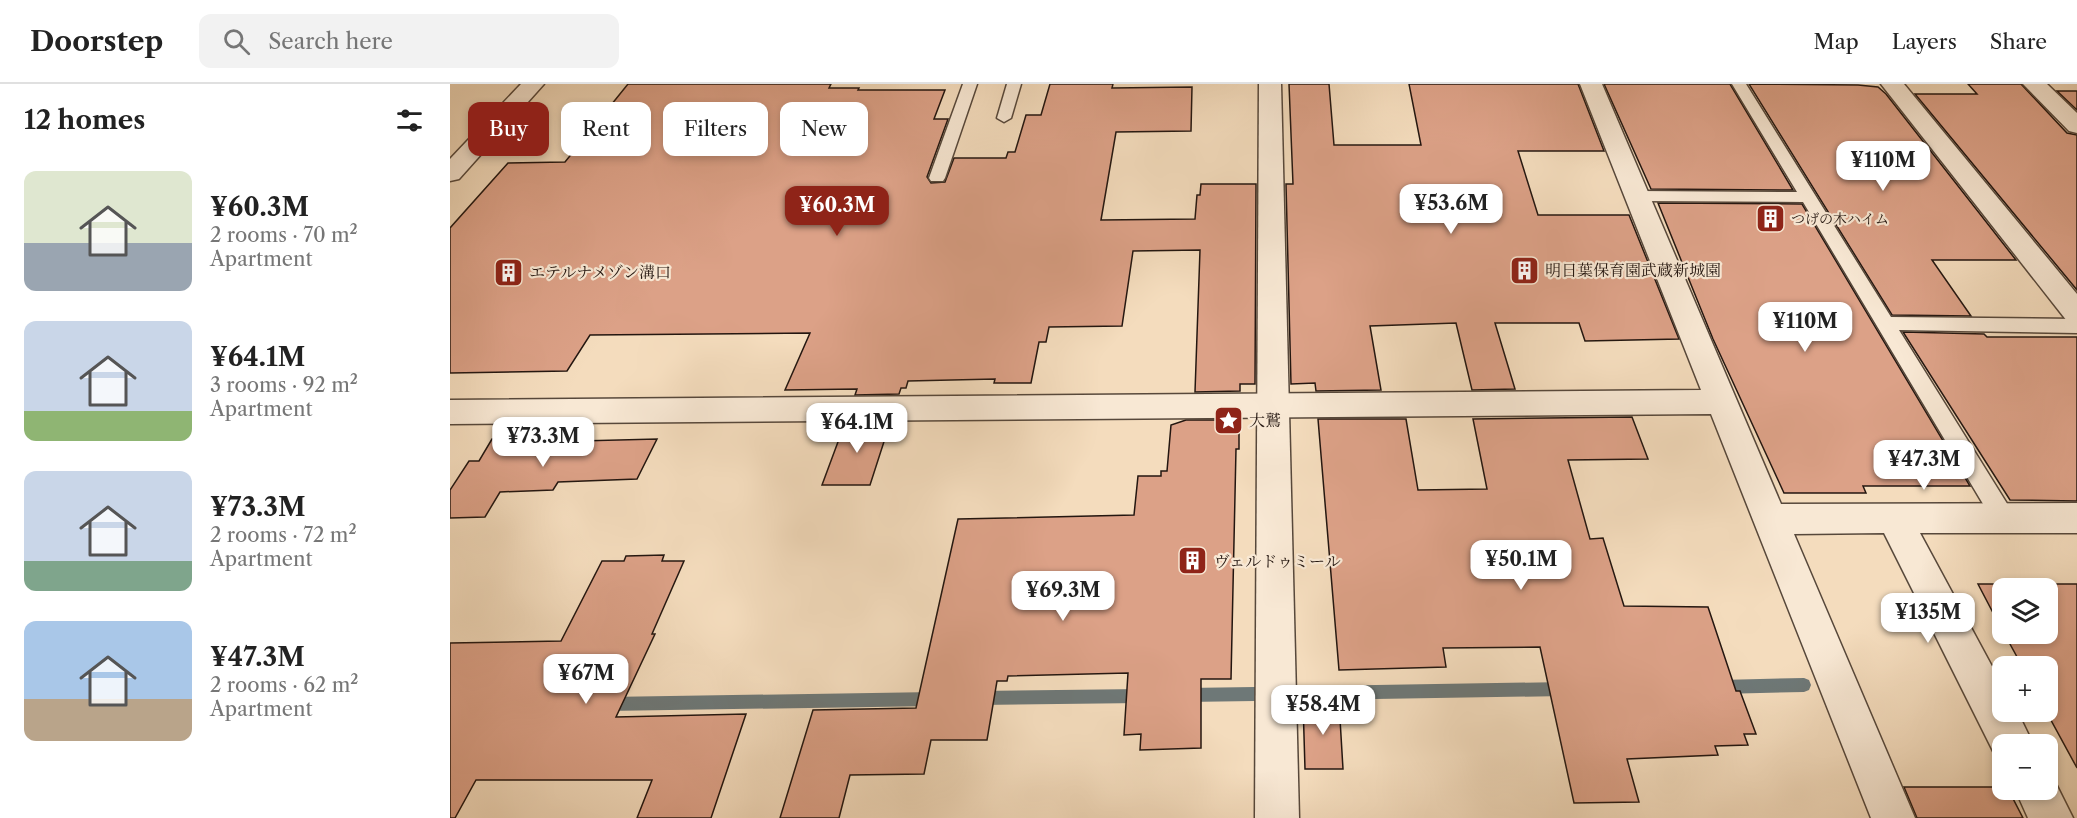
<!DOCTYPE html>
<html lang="en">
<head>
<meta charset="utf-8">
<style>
  body { margin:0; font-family:"Libre Caslon Text","Noto Serif JP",serif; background:#f2f2f2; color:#222; height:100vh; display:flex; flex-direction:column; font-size:22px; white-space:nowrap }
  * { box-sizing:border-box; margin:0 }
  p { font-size:20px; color:#767676 }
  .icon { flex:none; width:33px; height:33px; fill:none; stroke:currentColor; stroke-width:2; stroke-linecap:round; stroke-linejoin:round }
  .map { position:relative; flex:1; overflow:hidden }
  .panel { display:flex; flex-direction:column; background:#fff; width:450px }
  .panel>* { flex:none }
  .banner { position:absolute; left:18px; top:18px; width:570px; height:54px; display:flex; gap:12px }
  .controls { position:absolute; left:1542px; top:494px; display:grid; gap:12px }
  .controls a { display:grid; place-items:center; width:66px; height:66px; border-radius:12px; background:#fff; box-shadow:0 3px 9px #0003; font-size:30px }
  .price { position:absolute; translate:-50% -51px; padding:0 14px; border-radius:12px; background:#fff; color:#222; font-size:20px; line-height:39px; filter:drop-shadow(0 2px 3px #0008) }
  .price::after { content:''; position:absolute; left:50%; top:36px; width:18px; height:14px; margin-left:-9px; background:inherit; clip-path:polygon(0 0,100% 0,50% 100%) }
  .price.active { background:#8f2418; color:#fff }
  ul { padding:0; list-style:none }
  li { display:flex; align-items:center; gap:18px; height:150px; padding:0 24px }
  li span { display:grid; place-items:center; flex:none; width:168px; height:120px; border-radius:12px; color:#555 }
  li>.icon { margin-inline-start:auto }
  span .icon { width:72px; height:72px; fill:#fffc; stroke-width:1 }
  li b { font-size:26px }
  h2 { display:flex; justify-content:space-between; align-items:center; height:72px; padding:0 24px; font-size:26px }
  .chip { padding:0 21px; border-radius:12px; background:#fff; box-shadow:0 3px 9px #0003; font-size:21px; line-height:54px }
  .chip.active { background:#8f2418; color:#fff }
  header { display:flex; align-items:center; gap:36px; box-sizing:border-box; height:84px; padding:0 30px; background:#fff; border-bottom:2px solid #e0e0e0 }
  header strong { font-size:28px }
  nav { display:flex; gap:33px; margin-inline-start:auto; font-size:21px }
  .search { width:420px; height:54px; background:#f2f2f2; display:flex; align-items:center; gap:15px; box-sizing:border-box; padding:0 21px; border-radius:12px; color:#767676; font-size:22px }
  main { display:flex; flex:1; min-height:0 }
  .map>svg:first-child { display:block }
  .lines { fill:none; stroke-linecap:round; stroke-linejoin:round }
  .stream { fill:#6e7877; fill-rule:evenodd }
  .building { fill:#dca187; stroke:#231610; stroke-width:1.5 }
  .service-casing { stroke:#57483b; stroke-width:3 }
  .minor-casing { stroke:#57483b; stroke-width:3 }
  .tertiary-casing { stroke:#57483b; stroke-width:3 }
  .service { fill:#f8e8d4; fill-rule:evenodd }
  .minor { fill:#f8e8d4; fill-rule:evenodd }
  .tertiary { fill:#f8e8d4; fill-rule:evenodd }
  .labels { text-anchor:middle; stroke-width:4.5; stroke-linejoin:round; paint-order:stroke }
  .far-poi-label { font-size:14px; fill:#231610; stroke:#f8e8d4; text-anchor:start }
  .poi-label { font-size:16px; fill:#231610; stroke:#f8e8d4; text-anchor:start }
</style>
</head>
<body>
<header>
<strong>Doorstep</strong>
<div class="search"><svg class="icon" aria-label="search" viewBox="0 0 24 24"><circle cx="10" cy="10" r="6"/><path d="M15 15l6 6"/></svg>Search here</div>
<nav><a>Map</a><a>Layers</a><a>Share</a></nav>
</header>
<main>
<section class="panel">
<h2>12 homes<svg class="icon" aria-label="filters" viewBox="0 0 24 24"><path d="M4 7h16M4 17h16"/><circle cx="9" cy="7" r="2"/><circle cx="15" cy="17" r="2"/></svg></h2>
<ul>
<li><span style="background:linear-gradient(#dfe7d0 60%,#9aa5b1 0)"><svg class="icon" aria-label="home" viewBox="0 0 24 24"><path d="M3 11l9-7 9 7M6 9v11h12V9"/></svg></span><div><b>¥60.3M</b><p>2 rooms · 70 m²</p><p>Apartment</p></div></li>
<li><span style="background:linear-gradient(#c9d6e8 75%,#8fb573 0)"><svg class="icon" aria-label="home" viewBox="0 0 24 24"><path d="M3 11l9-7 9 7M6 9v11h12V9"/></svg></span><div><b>¥64.1M</b><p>3 rooms · 92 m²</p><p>Apartment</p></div></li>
<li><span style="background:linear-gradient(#c9d6e8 75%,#7fa58c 0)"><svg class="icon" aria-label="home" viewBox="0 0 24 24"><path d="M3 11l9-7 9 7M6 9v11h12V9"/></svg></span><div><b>¥73.3M</b><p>2 rooms · 72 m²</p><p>Apartment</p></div></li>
<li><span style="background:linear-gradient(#a9c7e8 65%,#b9a48a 0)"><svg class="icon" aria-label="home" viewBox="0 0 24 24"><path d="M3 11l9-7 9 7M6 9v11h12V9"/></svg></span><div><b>¥47.3M</b><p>2 rooms · 62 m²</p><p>Apartment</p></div></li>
</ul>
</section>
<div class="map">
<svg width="1627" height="734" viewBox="0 0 1627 734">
  <rect width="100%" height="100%" fill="#f4dcbd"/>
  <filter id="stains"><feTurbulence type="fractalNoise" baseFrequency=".00333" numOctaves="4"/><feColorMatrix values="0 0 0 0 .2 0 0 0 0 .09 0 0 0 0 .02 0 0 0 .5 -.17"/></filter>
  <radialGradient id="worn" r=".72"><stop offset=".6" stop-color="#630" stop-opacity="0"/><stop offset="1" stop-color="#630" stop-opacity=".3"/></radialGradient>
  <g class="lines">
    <!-- stream -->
    <g class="stream">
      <polygon points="1354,594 1359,596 1361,601 1359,606 1354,608 1270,610 1265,608 1263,603 1265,598 1270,596"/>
      <polygon points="1115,598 1120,600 1122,605 1120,610 1115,612 736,618 731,616 729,611 731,606 736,604"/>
      <polygon points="692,605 697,607 699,612 697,617 692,619 529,621 524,619 522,614 524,609 529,607"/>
      <polygon points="485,608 490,610 492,615 490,620 485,622 157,627 152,625 150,620 152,615 157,613"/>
    </g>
  </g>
  <!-- building -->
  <g class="building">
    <polygon points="178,0 381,0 379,4 409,4 408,6 495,6 484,35 498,35 477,93 481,99 495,98 504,74 556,74 558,68 565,68 576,31 591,31 600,0 663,0 662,4 742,3 741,47 666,48 651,136 745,135 747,111 750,111 751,100 806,100 805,300 790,300 790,307 745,308 750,166 683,167 672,242 599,243 596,258 589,258 581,299 544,299 545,295 458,297 456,304 451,304 449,310 405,311 407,305 335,306 360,249 140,251 117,287 0,289 0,144 58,79 115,78"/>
    <polygon points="839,0 879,0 884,61 971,61 959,0 1128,0 1154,67 1068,67 1088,131 1179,131 1229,255 1135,257 1129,239 1045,239 1065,305 1022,306 1006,239 920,242 931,306 866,307 865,299 841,300 836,100 843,100"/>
    <polygon points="1154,0 1280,0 1343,106 1201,105"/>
    <polygon points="1299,0 1408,1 1428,3 1436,10 1566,176 1482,176 1521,232 1442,231"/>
    <polygon points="1518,0 1571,0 1617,49 1627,51 1627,206 1465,10 1527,10"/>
    <polygon points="1607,7 1627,7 1627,26"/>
    <polygon points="1208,119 1352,120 1520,402 1413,402 1416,409 1334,409 1263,255"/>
    <polygon points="1453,248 1534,250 1537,253 1627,253 1627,417 1560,416"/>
    <polygon points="1182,333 1198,375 1118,376 1140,455 1153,454 1174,522 1258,523 1286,607 1290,607 1306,650 1294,650 1298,661 1265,662 1268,671 1177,675 1189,718 1124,719 1090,563 993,564 996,583 889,586 868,335 956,335 968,406 1037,405 1023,335"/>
    <polygon points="736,336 789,336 789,365 786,365 781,595 751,595 751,664 690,666 691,650 674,651 678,589 558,592 557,597 547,597 537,656 481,656 474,690 400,691 389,734 330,734 363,626 466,624 508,435 684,431 688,392 711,392 711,387 717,387 721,341"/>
    <polygon points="395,339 440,339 420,401 372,401"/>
    <polygon points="133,352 130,357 207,355 187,395 108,398 103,406 50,408 35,433 0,434 0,406 19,377 29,377 42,355"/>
    <polygon points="214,471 212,477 234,477 202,550 205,550 166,633 296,630 261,734 187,734 202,696 26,696 5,734 0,734 0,559 111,557 152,477 174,477 176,472"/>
    <polygon points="1528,500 1627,500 1627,684 1596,627 1598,582 1572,582 1554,549 1598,549 1598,504 1552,504 1552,546"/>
    <polygon points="853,618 889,618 893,685 855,685"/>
    <polygon points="1454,703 1552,703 1552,705 1558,705 1573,734 1467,734"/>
  </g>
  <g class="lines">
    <defs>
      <g id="service">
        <polygon points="513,0 527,0 495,94 493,97 481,97 479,94"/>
        <polygon points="557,0 571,0 561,34 554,38 547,34"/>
        <polygon points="1282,0 1296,0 1441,233 1627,235 1627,249 1449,246 1561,426 1564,433 1561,440 1553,442 1545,440 1353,118 1188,117 1180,112 1188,107 1347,108"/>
      </g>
      <g id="minor">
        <polygon points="1130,0 1152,0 1331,420 1627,419 1627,449 1470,449 1552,601 1552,627 1567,627 1583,660 1552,660 1552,677 1547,675 1434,449 1344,450 1465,734 1421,734 1261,330 0,340 0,316 1251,306"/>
        <polygon points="1431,0 1454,0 1627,210 1627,240 1617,237"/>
        <polygon points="1573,0 1597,0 1627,29 1627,49 1619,47"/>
        <polygon points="1598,688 1601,690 1623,734 1578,734 1565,705 1598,705"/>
      </g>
      <g id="tertiary">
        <polygon points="71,0 94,0 9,95 0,97 0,75"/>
        <polygon points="809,0 831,0 849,734 805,734"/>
      </g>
    </defs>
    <!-- service casing -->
    <use href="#service" class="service-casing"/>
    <!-- minor casing -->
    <use href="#minor" class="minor-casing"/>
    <!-- tertiary casing -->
    <use href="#tertiary" class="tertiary-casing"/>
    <!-- service -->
    <use href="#service" class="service"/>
    <!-- minor -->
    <use href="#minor" class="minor"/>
    <!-- tertiary -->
    <use href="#tertiary" class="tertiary"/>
  </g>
  <!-- icons -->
  <defs>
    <symbol id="building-square" viewBox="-11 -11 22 22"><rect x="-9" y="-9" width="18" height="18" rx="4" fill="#8f2418" stroke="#f8e8d4"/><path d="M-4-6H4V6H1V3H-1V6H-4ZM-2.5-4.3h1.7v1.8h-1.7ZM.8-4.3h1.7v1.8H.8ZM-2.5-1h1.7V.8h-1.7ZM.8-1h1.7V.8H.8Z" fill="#fff"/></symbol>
    <symbol id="sight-square" viewBox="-11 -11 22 22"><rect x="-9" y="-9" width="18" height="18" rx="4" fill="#8f2418" stroke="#f8e8d4"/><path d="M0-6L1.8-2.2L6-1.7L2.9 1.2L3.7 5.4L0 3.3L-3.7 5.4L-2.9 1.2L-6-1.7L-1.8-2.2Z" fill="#fff"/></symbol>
  </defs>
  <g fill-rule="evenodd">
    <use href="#building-square" x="1304" y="118" width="33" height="33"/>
    <use href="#building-square" x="1058" y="170" width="33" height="33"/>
    <use href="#building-square" x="42" y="172" width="33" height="33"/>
    <use href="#sight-square" x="762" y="320" width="33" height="33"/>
    <use href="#building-square" x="726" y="460" width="33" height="33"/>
  </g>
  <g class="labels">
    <!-- far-poi labels -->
    <g class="far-poi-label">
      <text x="1341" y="140">つげの木ハイム</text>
    </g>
    <!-- poi labels -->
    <g class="poi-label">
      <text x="1095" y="192">明日葉保育園武蔵新城園</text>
      <text x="79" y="194">エテルナメゾン溝口</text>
      <text x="799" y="342">大鷲</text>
      <text x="764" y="483">ヴェルドゥミール</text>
    </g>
  </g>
  <rect width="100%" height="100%" filter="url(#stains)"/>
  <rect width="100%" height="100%" fill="url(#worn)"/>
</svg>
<div class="controls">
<a><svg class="icon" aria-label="layers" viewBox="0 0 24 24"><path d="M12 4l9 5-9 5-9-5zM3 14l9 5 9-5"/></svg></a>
<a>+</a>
<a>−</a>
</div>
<b class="price" style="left:1433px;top:108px">¥110M</b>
<b class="price" style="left:1001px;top:151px">¥53.6M</b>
<b class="price active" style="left:387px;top:153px">¥60.3M</b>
<b class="price" style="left:1355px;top:269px">¥110M</b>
<b class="price" style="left:407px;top:370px">¥64.1M</b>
<b class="price" style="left:93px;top:384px">¥73.3M</b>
<b class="price" style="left:1474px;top:407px">¥47.3M</b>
<b class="price" style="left:1071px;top:507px">¥50.1M</b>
<b class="price" style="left:613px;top:538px">¥69.3M</b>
<b class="price" style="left:1478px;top:560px">¥135M</b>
<b class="price" style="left:136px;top:621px">¥67M</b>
<b class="price" style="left:873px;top:652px">¥58.4M</b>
<div class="banner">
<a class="chip active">Buy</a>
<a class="chip">Rent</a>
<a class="chip">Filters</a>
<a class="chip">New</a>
</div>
</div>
</main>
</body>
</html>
